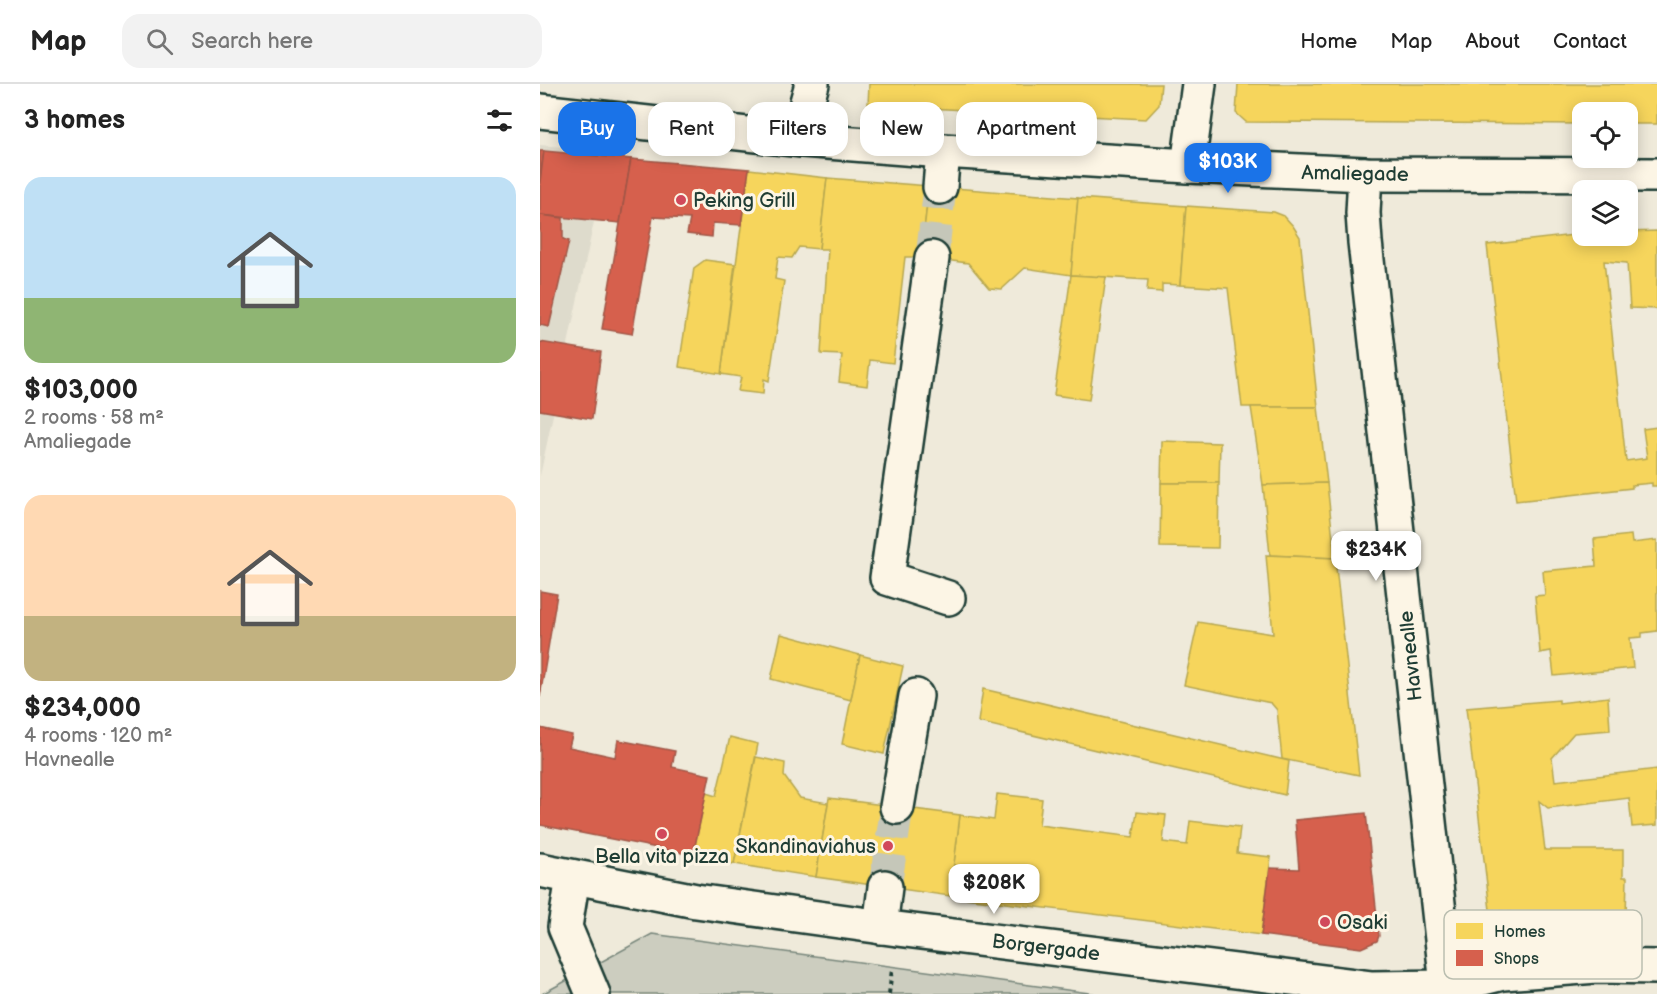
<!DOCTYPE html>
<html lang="en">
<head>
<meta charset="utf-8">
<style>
  body { margin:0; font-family:"Balsamiq Sans",sans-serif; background:#f2f2f2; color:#222; height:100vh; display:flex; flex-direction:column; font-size:22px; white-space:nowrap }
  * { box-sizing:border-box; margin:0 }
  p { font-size:20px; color:#767676 }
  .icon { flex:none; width:33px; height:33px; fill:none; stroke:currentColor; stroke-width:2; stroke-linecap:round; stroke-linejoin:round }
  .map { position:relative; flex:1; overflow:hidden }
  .details { display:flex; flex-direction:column; background:#fff; width:540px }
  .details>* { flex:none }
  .hud { position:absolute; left:18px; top:18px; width:570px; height:54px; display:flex; gap:12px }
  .buttons { position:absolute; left:1032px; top:18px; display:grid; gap:12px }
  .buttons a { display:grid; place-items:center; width:66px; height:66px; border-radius:12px; background:#fff; box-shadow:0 3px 15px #0003; font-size:30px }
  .price { position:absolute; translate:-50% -51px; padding:0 14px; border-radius:12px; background:#fff; color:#222; font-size:20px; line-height:39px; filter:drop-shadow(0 2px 3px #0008) }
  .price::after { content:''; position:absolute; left:50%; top:36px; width:18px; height:14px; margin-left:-9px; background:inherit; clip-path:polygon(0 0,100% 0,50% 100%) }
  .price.current { background:#1a73e8; color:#fff }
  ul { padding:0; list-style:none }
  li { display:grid; align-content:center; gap:12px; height:318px; padding:0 24px }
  li span { display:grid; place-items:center; height:186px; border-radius:18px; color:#555 }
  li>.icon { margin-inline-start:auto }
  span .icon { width:108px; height:108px; fill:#fffc; stroke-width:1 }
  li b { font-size:26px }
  h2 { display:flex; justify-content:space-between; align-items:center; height:72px; padding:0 24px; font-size:26px }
  .pill { padding:0 21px; border-radius:18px; background:#fff; box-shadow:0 3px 15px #0003; font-size:21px; line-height:54px }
  .pill.current { background:#1a73e8; color:#fff }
  header { display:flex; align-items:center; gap:36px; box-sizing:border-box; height:84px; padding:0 30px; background:#fff; border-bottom:2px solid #e0e0e0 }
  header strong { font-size:28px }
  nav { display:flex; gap:33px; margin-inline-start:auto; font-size:21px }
  .search { width:420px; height:54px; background:#f2f2f2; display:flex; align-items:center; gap:15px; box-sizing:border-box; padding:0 21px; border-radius:18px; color:#767676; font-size:22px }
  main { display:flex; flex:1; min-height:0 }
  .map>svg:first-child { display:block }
  .built { fill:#dedbcc }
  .green { fill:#cccdbf; stroke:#76857a; stroke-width:1.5 }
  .homes { fill:#f6d55c; stroke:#b6a750; stroke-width:1.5 }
  .shops { fill:#d6604d; stroke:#9f5646; stroke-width:1.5 }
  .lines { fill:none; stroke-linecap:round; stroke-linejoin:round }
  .minor-tunnel { stroke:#c5c7b9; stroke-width:33; stroke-dasharray:33 16; stroke-linecap:butt }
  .minor-casing { stroke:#1f3d34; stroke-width:38 }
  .path { stroke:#1f3d34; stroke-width:4; stroke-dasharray:4.5 4.5; stroke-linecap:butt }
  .minor { stroke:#fcf5e5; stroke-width:33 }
  .poi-dot { fill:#d1495b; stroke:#fcf5e5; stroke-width:2 }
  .labels { text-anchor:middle; stroke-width:6; stroke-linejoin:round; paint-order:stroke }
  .street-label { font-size:20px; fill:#1f3d34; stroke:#fcf5e5 }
  .poi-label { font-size:20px; fill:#1f3d34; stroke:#fcf5e5; text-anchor:start }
  .key { fill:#fcf5e5; stroke:#babeb0; stroke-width:1.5 }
  .key-label { font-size:16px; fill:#1f3d34 }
</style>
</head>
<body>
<header>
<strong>Map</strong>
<div class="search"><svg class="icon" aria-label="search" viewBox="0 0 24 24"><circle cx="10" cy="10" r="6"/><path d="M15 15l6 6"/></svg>Search here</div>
<nav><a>Home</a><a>Map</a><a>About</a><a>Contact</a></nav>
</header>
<main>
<section class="details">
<h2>3 homes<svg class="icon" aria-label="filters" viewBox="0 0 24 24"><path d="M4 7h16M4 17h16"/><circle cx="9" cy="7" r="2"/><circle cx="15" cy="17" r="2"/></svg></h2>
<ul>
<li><span style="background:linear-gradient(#bfe0f5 65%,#8fb573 0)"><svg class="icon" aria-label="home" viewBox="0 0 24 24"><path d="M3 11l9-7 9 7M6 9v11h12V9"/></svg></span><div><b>$103,000</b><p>2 rooms · 58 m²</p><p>Amaliegade</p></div></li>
<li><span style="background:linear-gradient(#ffd9b3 65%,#c2b280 0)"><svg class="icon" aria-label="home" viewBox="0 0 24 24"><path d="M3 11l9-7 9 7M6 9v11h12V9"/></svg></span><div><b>$234,000</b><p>4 rooms · 120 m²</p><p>Havnealle</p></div></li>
</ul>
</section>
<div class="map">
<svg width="1117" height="910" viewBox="0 0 1117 910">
  <rect width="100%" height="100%" fill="#efeada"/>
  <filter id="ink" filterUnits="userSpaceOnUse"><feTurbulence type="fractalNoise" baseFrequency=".0167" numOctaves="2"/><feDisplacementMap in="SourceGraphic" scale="12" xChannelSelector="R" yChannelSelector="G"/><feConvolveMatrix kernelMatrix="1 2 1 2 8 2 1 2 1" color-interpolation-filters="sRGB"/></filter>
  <g filter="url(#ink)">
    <!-- built -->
    <polygon class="built" points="0,61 69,67 0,392"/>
    <!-- green -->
    <polygon class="green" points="112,850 557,910 2,910"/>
    <!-- homes -->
    <g class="homes">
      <polygon points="329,0 621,0 619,21 606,35 328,21"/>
      <polygon points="698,0 1117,0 1117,40 1088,40 1088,28 1042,28 1042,40 706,38 696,29"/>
      <polygon points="209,85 287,94 279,165 259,163 252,174 238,173 235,195 244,197 229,297 224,295 223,310 198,307 201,293 181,290"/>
      <polygon points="287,94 389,102 381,173 365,173 353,279 330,276 327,302 299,298 302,271 281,270 288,165 279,165"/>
      <polygon points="389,102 538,114 531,191 485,184 462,205 449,204 428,179 381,173"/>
      <polygon points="538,114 646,122 640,201 622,200 622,208 607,207 608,196 531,191"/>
      <polygon points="646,122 734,128 744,132 753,142 760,153 778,323 702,323 688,204 640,201"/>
      <polygon points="1117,147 1117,225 1090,224 1087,179 1064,177 1086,377 1107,374 1103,345 1117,343 1117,402 1112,402 1112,399 1092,401 1092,404 976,417 947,161 1042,150 1042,152 1088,152 1088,148"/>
      <polygon points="165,176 195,180 181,290 139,283 154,184"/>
      <polygon points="531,191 566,193 549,316 514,311"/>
      <polygon points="711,323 778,323 787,399 723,401"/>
      <polygon points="622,357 680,359 679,399 621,399"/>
      <polygon points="621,399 679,399 678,464 620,463"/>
      <polygon points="787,399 795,474 730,471 723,401"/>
      <polygon points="1091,451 1092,459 1117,456 1117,547 1102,549 1102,553 1090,554 1093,584 1014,592 1011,567 1000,569 995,512 1005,511 1003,487 1056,482 1054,455"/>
      <polygon points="726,471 795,474 819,691 742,675 737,626 731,619 644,601 658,538 733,550"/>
      <polygon points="241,550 320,571 311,616 231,595"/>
      <polygon points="320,571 363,582 344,670 302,660"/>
      <polygon points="443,605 749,677 745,711 438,638"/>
      <polygon points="1068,613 1070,646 1034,649 1012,674 1015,697 1117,685 1117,741 1092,743 1089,714 1008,724 999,717 1005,766 1083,766 1083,793 1087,793 1086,834 1019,834 950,826 926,624 1019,616 1019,619"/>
      <polygon points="190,653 218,660 194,780 153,771 166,709 176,712"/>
      <polygon points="216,673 245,679 244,692 260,714 288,719 276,793 194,780"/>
      <polygon points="457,710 502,715 499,741 593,753 597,728 626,731 623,758 647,761 650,737 700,743 697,769 731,773 721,851 410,812 420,731 454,736"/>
      <polygon points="289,714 420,731 410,812 276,793"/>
    </g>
    <!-- shops -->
    <g class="shops">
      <polygon points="0,67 4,67 0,98"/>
      <polygon points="4,67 91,75 80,139 0,131 0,98"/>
      <polygon points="91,75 209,85 201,141 173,139 172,153 147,150 150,135 113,133 92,250 62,245"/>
      <polygon points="0,131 23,134 23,155 29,157 9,243 0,241"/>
      <polygon points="0,258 61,268 52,335 0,326"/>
      <polygon points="0,507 17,510 0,613"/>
      <polygon points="0,644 32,651 29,663 75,673 78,656 135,667 132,683 170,691 153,771 0,741"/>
      <polygon points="826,729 839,852 837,857 821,864 721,851 730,784 759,785 755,736"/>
    </g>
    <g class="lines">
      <!-- minor-tunnel -->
      <g class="minor-tunnel">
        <polyline points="392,174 400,103"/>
        <polyline points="345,803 357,723"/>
      </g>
      <defs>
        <g id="minor">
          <polyline points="0,27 262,56 403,67 648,82 825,90 1117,91"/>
          <polyline points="262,56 267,18 272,0"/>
          <polyline points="648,82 659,0"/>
          <polyline points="825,90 823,129 825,158 908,910"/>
          <polyline points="400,103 403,67"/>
          <polyline points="392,174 347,494 408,514"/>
          <polyline points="357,723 376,612"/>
          <polyline points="0,786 156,817 357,845 832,904 907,903 963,889 1057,882 1117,883"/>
          <polyline points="33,793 25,843 53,910"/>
          <polyline points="340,843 345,803"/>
        </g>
      </defs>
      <!-- minor casing -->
      <use href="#minor" class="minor-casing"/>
      <!-- path -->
      <polyline class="path" points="349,910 352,885"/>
      <!-- minor -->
      <use href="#minor" class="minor"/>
    </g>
  </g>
  <!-- markers -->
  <g class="poi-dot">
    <circle cx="141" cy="116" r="6"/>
    <circle cx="122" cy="750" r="6"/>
    <circle cx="348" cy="762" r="6"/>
    <circle cx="785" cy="838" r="6"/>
  </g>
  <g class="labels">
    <!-- street labels -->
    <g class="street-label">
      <text transform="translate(815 89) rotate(1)" y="7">Amaliegade</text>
      <text transform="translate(870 572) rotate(-96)" y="7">Havnealle</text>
      <text transform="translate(506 863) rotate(7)" y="7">Borgergade</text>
    </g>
    <!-- poi labels -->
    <g class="poi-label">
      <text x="153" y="123">Peking Grill</text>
      <text x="336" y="769" text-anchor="end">Skandinaviahus</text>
      <text x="122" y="779" text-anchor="middle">Bella vita pizza</text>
      <text x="797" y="845">Osaki</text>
    </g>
  </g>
  <!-- legend -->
  <rect x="904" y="826" width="198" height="69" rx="9" class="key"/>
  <rect x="916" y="839" width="27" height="16" fill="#f6d55c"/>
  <rect x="916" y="866" width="27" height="16" fill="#d6604d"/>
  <g class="key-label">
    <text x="954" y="853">Homes</text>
    <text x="954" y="880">Shops</text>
  </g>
</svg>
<div class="buttons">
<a><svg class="icon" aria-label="locate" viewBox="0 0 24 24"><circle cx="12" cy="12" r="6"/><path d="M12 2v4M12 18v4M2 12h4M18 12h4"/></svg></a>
<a><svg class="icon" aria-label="layers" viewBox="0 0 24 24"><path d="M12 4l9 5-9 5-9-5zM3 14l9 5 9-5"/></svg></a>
</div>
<b class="price current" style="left:688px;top:110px">$103K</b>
<b class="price" style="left:836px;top:498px">$234K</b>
<b class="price" style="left:454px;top:831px">$208K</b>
<div class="hud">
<a class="pill current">Buy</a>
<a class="pill">Rent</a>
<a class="pill">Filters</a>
<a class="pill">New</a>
<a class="pill">Apartment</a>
</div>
</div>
</main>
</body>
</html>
